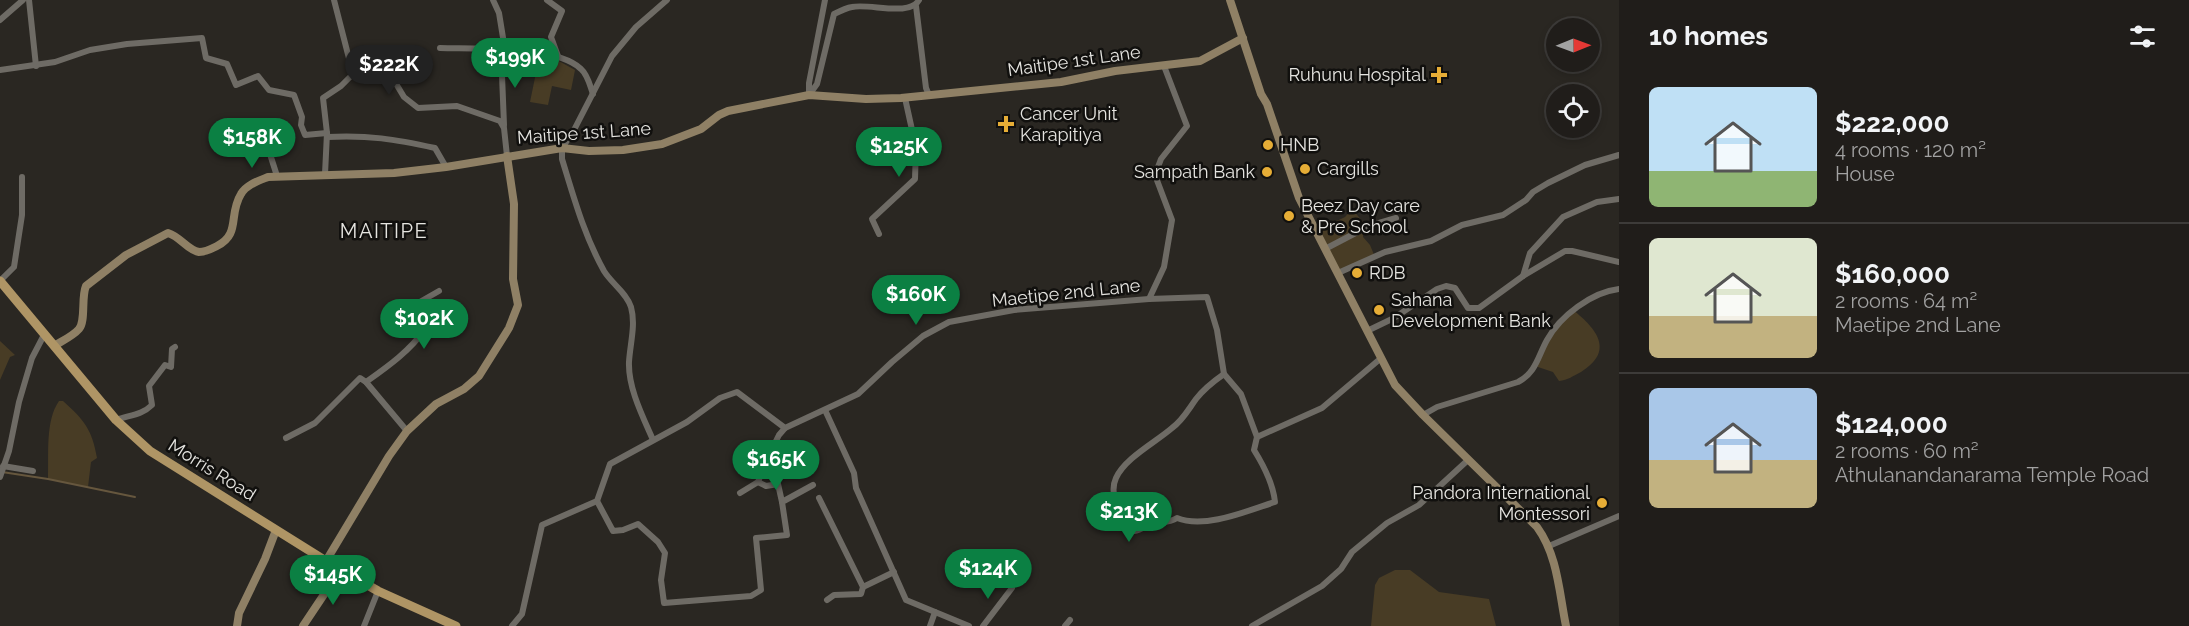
<!DOCTYPE html>
<html lang="en">
<head>
<meta charset="utf-8">
<style>
  body { margin:0; font-family:Raleway,sans-serif; background:#282623; color:#f1f3f6; height:100vh; display:flex; flex-direction:column; font-size:22px; white-space:nowrap }
  * { box-sizing:border-box; margin:0 }
  p { font-size:20px; color:#a2a2a2 }
  .icon { flex:none; width:33px; height:33px; fill:none; stroke:currentColor; stroke-width:2; stroke-linecap:round; stroke-linejoin:round }
  .map { position:relative; flex:1; overflow:hidden }
  .side { display:flex; flex-direction:column; background:#201d1a; width:570px }
  .side>* { flex:none }
  .needle { width:39px; rotate:89deg }
  .fabs { position:absolute; left:1546px; top:18px; display:grid; gap:12px }
  .fabs a { display:grid; place-items:center; width:54px; height:54px; border-radius:50%; background:#201d1a; box-shadow:0 3px 9px #0003,0 0 0 2px #3d3b39; font-size:30px }
  .price { position:absolute; translate:-50% -51px; padding:0 14px; border-radius:21px; background:#0b8043; color:#fff; font-size:20px; line-height:39px; filter:drop-shadow(0 2px 3px #0008) }
  .price::after { content:''; position:absolute; left:50%; top:36px; width:18px; height:14px; margin-left:-9px; background:inherit; clip-path:polygon(0 0,100% 0,50% 100%) }
  .price.active { background:#222; color:#fff }
  ul { padding:0; list-style:none }
  li { display:flex; align-items:center; gap:18px; height:150px; padding:0 30px }
  li+li { border-top:2px solid #3d3b39 }
  li span { display:grid; place-items:center; flex:none; width:168px; height:120px; border-radius:9px; color:#555 }
  li>.icon { margin-inline-start:auto }
  span .icon { width:72px; height:72px; fill:#fffc; stroke-width:1 }
  li b { font-size:26px }
  h2 { display:flex; justify-content:space-between; align-items:center; height:72px; padding:0 30px; font-size:26px }
  main { display:flex; flex:1; min-height:0 }
  .map>svg:first-child { display:block }
  .green { fill:#483c25 }
  .lines { fill:none; stroke-linecap:round; stroke-linejoin:round }
  .stream { stroke:#66573e; stroke-width:2 }
  .street { stroke:#6e6b65; stroke-width:6 }
  .secondary { stroke:#8f8065; stroke-width:8 }
  .primary { stroke:#af9565; stroke-width:9 }
  .poi-dot { fill:#e6ad36; stroke:#11100e; stroke-width:2 }
  .labels { text-anchor:middle; stroke-width:5; stroke-linejoin:round; paint-order:stroke }
  .street-label { font-size:18px; fill:#e5e4e0; stroke:#11100e }
  .poi-label { font-size:18px; fill:#e5e4e0; stroke:#11100e; text-anchor:start }
  .neighbourhood-label { font-size:20px; letter-spacing:1.5px; fill:#e5e4e0; stroke:#11100e }
</style>
</head>
<body>
<main>
<div class="map">
<svg width="1619" height="626" viewBox="0 0 1619 626">
  <rect width="100%" height="100%" fill="#2a2722"/>
  <!-- green -->
  <g class="green">
    <polygon points="539,58 557,60 575,70 571,90 552,86 548,105 530,102"/>
    <polygon points="1352,209 1364,223 1363,237 1370,245 1375,257 1338,273 1318,230 1345,217"/>
    <path d="M1573 310C1597 329 1615 351 1581 372 1573 376 1568 380 1559 381L1553 372 1535 366 1548 339Z"/>
    <polygon points="0,341 15,355 10,357 0,380"/>
    <path d="M59 401H63C84 420 92 429 97 458L91 462 88 487 48 479C49 455 45 421 59 401Z"/>
    <polygon points="1395,570 1410,570 1439,592 1489,599 1496,626 1371,626 1375,585 1379,578"/>
  </g>
  <g class="lines">
    <!-- stream -->
    <polyline class="stream" points="2,472 48,479 135,497"/>
    <!-- street -->
    <g class="street">
      <polyline points="29,0 36,66"/>
      <polyline points="334,0 353,74"/>
      <polyline points="493,0 499,13 505,50"/>
      <polyline points="547,0 562,11 551,37 558,56"/>
      <polyline points="916,6 926,88 929,95"/>
      <polyline points="0,20 23,0"/>
      <path d="M440 48C474 49 556 45 581 69 588 75 590 86 593 94"/>
      <polyline points="501,50 504,125"/>
      <polyline points="0,70 55,62 90,50 127,44 202,38 206,58 227,64 236,85 258,76 269,90 294,95 302,117 301,125 305,135 327,133"/>
      <polyline points="809,94 809,83 825,0"/>
      <path d="M809 95 817 84 834 14C840 11 846 8 852 7 869 3 910 17 919 0"/>
      <polyline points="262,129 277,176"/>
      <path d="M327 137C369 135 394 139 435 148L446 167"/>
      <polyline points="325,174 327,133 323,98 341,86 353,74 377,64 389,72 404,97 418,108 457,106 500,121 504,128 507,156"/>
      <polyline points="879,234 872,219 915,179 916,148 905,98"/>
      <polyline points="1325,249 1369,226 1396,218"/>
      <polyline points="1338,273 1385,252 1431,241 1462,225 1503,215 1526,200 1533,192 1548,183 1585,165 1619,155"/>
      <polyline points="1523,276 1530,253 1563,217 1597,202 1619,199"/>
      <polyline points="0,281 14,267 22,215 22,177"/>
      <polyline points="1149,299 1164,267 1172,220 1155,175 1161,159 1187,126 1164,66"/>
      <polyline points="1367,331 1394,318 1437,289 1446,286 1455,288 1468,308 1479,308 1523,276 1565,251 1572,251 1619,262"/>
      <path d="M1224 374C1214 381 1203 390 1196 399 1188 410 1183 420 1172 428 1156 442 1125 458 1116 478 1108 495 1121 515 1129 531 1138 533 1143 526 1152 524 1162 522 1169 523 1177 518 1205 529 1247 511 1275 502 1273 483 1264 466 1254 450L1257 437"/>
      <path d="M366 382C387 367 410 351 425 329L411 307 439 291"/>
      <polyline points="825,410 854,473 856,488 906,600 969,626"/>
      <path d="M1423 415 1437 407 1518 382C1536 373 1538 356 1547 340 1560 316 1592 292 1619 289"/>
      <path d="M116 420C130 415 142 415 152 405L149 386 165 365 171 367 172 349 175 347"/>
      <polyline points="286,438 315,423 360,378 366,382 407,431"/>
      <path d="M653 440C643 417 628 388 629 362 630 344 636 325 631 307 626 292 612 284 604 271 584 235 574 198 562 159V148L574 130 612 56 636 27 667 0"/>
      <polyline points="3,466 33,471"/>
      <polyline points="0,477 9,451 19,402 32,358 45,333"/>
      <polyline points="758,482 766,486 778,484 782,502"/>
      <polyline points="740,493 758,482 766,461 779,435 785,428"/>
      <polyline points="819,498 863,587 894,572"/>
      <polyline points="597,501 613,531 623,530 638,524 658,542 665,553 661,580 664,603 751,596 761,590 756,538 787,535 782,502 813,485"/>
      <polyline points="1549,546 1619,516"/>
      <polyline points="827,600 834,595 861,594 863,587"/>
      <polyline points="364,626 378,591"/>
      <polyline points="512,626 522,614 542,525 597,501 610,464 687,422 720,398 737,392 785,428 858,394 892,362 923,336 949,322 1014,310 1149,299 1207,297 1217,330 1224,374 1241,394 1257,437 1322,408 1380,359"/>
      <polyline points="930,626 935,612"/>
      <polyline points="983,626 1012,588"/>
      <polyline points="1065,626 1070,620"/>
      <polyline points="1252,626 1322,586 1341,569 1352,552 1387,523 1419,505 1468,460"/>
    </g>
    <!-- secondary -->
    <g class="secondary">
      <path d="M1230 0 1261 94 1267 104 1299 198 1395 385 1423 415 1537 527C1558 556 1559 592 1566 626"/>
      <path d="M54 346C62 341 73 336 79 329 86 321 81 297 86 286L126 255 168 233C181 237 187 250 199 252 206 252 211 249 217 246 241 234 228 215 241 194 246 185 258 181 268 177L394 173 446 167 562 148 589 151 623 150 662 144 701 129 719 115 728 111 809 95 866 99 901 98 1061 82 1115 71 1200 61 1243 38"/>
      <polyline points="326,561 389,456 407,431 436,404 464,389 479,376 509,328 518,305 513,279 514,204 507,156"/>
      <polyline points="237,626 239,613 265,559 276,530"/>
      <polyline points="303,626 341,569"/>
    </g>
    <!-- primary -->
    <polyline class="primary" points="0,281 116,420 150,451 326,561 378,591 456,626"/>
  </g>
  <!-- markers -->
  <g class="poi-dot">
    <path d="M1436 66h6v6h6v6h-6v6h-6v-6h-6v-6h6z"/>
    <path d="M1003 115h6v6h6v6h-6v6h-6v-6h-6v-6h6z"/>
    <circle cx="1268" cy="145" r="6"/>
    <circle cx="1305" cy="169" r="6"/>
    <circle cx="1267" cy="172" r="6"/>
    <circle cx="1289" cy="216" r="6"/>
    <circle cx="1357" cy="273" r="6"/>
    <circle cx="1379" cy="310" r="6"/>
    <circle cx="1602" cy="503" r="6"/>
  </g>
  <g class="labels">
    <!-- street labels -->
    <g class="street-label">
      <text transform="translate(1074 61) rotate(-8)" y="6">Maitipe 1st Lane</text>
      <text transform="translate(584 133) rotate(-4)" y="6">Maitipe 1st Lane</text>
      <text transform="translate(1066 293) rotate(-6)" y="6">Maetipe 2nd Lane</text>
      <text transform="translate(212 470) rotate(32)" y="6">Morris Road</text>
    </g>
    <!-- poi labels -->
    <g class="poi-label">
      <text x="1426" y="81" text-anchor="end">Ruhunu Hospital</text>
      <text x="1020" y="120">Cancer Unit<tspan x="1020" dy="21">Karapitiya</tspan></text>
      <text x="1280" y="151">HNB</text>
      <text x="1317" y="175">Cargills</text>
      <text x="1255" y="178" text-anchor="end">Sampath Bank</text>
      <text x="1301" y="212">Beez Day care<tspan x="1301" dy="21">&amp; Pre School</tspan></text>
      <text x="1369" y="279">RDB</text>
      <text x="1391" y="306">Sahana<tspan x="1391" dy="21">Development Bank</tspan></text>
      <text x="1590" y="499" text-anchor="end">Pandora International<tspan x="1590" dy="21">Montessori</tspan></text>
    </g>
    <!-- neighbourhood labels -->
    <g class="neighbourhood-label">
      <text x="384" y="238">MAITIPE</text>
    </g>
  </g>
</svg>
<div class="fabs">
<a><svg class="needle" viewBox="-14 -14 28 28"><path d="M0-13l5 13h-10z" fill="#e53935"/><path d="M0 13l5-13h-10z" fill="#a2a2a2"/></svg></a>
<a><svg class="icon" aria-label="locate" viewBox="0 0 24 24"><circle cx="12" cy="12" r="6"/><path d="M12 2v4M12 18v4M2 12h4M18 12h4"/></svg></a>
</div>
<b class="price" style="left:515px;top:89px">$199K</b>
<b class="price active" style="left:389px;top:96px">$222K</b>
<b class="price" style="left:252px;top:169px">$158K</b>
<b class="price" style="left:899px;top:178px">$125K</b>
<b class="price" style="left:916px;top:326px">$160K</b>
<b class="price" style="left:424px;top:350px">$102K</b>
<b class="price" style="left:776px;top:491px">$165K</b>
<b class="price" style="left:1129px;top:543px">$213K</b>
<b class="price" style="left:988px;top:600px">$124K</b>
<b class="price" style="left:333px;top:606px">$145K</b>
</div>
<section class="side">
<h2>10 homes<svg class="icon" aria-label="filters" viewBox="0 0 24 24"><path d="M4 7h16M4 17h16"/><circle cx="9" cy="7" r="2"/><circle cx="15" cy="17" r="2"/></svg></h2>
<ul>
<li><span style="background:linear-gradient(#bfe0f5 70%,#8fb573 0)"><svg class="icon" aria-label="home" viewBox="0 0 24 24"><path d="M3 11l9-7 9 7M6 9v11h12V9"/></svg></span><div><b>$222,000</b><p>4 rooms · 120 m²</p><p>House</p></div></li>
<li><span style="background:linear-gradient(#dfe7d0 65%,#c2b280 0)"><svg class="icon" aria-label="home" viewBox="0 0 24 24"><path d="M3 11l9-7 9 7M6 9v11h12V9"/></svg></span><div><b>$160,000</b><p>2 rooms · 64 m²</p><p>Maetipe 2nd Lane</p></div></li>
<li><span style="background:linear-gradient(#a9c7e8 60%,#c2b280 0)"><svg class="icon" aria-label="home" viewBox="0 0 24 24"><path d="M3 11l9-7 9 7M6 9v11h12V9"/></svg></span><div><b>$124,000</b><p>2 rooms · 60 m²</p><p>Athulanandanarama Temple Road</p></div></li>
</ul>
</section>
</main>
</body>
</html>
